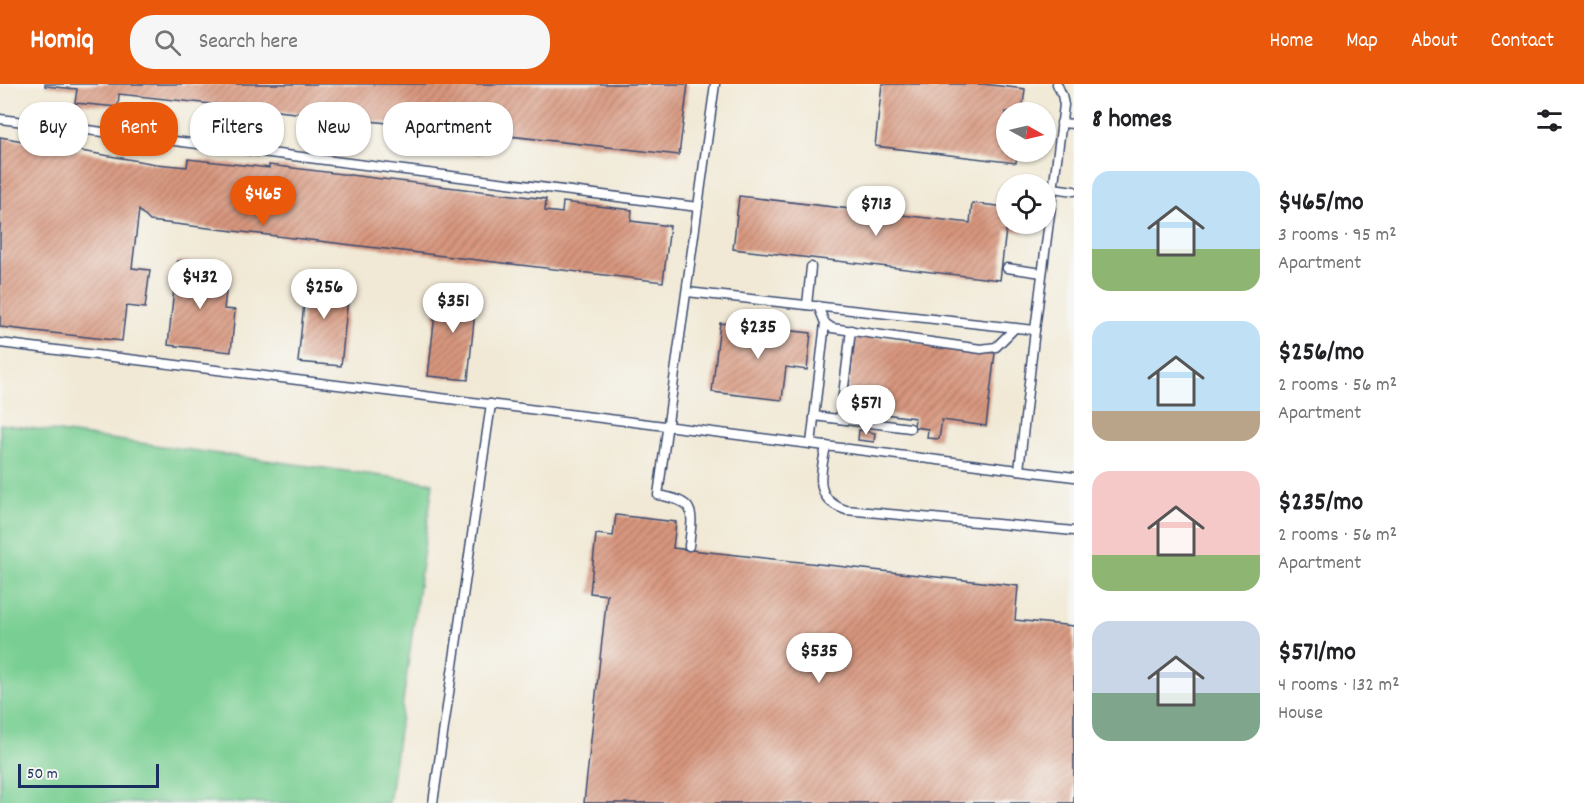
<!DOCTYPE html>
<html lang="en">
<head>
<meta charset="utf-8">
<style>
  body { margin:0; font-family:Dekko,sans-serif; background:#f6f6f6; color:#202124; height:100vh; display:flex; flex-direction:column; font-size:22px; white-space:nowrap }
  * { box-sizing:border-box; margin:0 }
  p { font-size:20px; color:#757577 }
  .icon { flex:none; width:33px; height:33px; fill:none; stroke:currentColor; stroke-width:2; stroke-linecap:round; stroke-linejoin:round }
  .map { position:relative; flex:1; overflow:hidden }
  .panel { display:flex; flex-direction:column; background:#fff; width:510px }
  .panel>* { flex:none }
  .guide { position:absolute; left:18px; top:18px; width:570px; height:54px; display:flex; gap:12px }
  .needle { width:39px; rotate:98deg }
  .controls { position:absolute; left:996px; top:18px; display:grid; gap:12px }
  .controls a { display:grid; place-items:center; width:60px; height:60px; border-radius:50%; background:#fff; box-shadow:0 2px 4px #0004; font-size:30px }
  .scale { position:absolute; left:18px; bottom:15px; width:141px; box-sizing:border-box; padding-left:6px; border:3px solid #1b2f5e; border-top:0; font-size:16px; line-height:21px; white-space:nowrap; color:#1b2f5e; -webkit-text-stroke:4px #f6f6f2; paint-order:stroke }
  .price { position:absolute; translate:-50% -51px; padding:0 14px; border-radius:21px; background:#fff; color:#222; font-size:20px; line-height:39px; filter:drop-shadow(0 2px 3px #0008) }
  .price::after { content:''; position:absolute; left:50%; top:36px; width:18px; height:14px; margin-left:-9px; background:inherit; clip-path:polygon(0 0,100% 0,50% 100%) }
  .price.on { background:#ea580c; color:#fff }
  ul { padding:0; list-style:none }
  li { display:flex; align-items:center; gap:18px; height:150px; padding:0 18px }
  li span { display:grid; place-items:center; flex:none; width:168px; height:120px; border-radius:18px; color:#555 }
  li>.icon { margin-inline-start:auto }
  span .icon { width:72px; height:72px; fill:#fffc; stroke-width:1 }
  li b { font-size:26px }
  h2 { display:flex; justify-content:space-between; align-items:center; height:72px; padding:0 18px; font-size:26px }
  .chip { padding:0 21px; border-radius:24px; background:#fff; box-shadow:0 2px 4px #0004; font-size:21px; line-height:54px }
  .chip.on { background:#ea580c; color:#fff }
  header { display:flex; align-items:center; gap:36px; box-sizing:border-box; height:84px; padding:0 30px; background:#ea580c; color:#fff }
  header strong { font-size:28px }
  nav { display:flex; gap:33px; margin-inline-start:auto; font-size:21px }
  .search { width:420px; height:54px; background:#f6f6f6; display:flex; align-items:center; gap:15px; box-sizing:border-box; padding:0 21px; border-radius:24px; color:#757577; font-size:22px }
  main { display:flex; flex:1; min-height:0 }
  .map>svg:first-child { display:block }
  .garden { fill:#79cf93; stroke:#4a7f78; stroke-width:1.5 }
  .building { fill:url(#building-hatch) }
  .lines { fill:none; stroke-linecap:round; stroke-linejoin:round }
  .lane-casing { stroke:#3b4b70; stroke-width:11 }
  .lane { stroke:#fff; stroke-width:8 }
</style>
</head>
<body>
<header>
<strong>Homiq</strong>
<div class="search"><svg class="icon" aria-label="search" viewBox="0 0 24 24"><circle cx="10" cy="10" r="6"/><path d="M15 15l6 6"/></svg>Search here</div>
<nav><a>Home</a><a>Map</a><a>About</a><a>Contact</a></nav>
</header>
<main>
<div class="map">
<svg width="1074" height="719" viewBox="0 0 1074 719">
  <defs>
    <pattern id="building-hatch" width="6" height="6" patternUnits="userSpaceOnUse" patternTransform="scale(1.5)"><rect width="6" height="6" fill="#d8967d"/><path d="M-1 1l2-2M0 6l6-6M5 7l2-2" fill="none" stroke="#ae7b6a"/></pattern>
  </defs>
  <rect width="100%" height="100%" fill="#f6f6f2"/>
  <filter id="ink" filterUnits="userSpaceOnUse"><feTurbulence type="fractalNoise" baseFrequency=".0167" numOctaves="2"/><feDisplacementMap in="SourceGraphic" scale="12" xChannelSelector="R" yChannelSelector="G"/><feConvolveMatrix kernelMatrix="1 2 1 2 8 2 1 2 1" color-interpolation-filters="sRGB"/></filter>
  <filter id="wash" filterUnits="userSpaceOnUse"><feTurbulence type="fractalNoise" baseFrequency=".008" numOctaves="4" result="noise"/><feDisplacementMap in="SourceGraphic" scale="24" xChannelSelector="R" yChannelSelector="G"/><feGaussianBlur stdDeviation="1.35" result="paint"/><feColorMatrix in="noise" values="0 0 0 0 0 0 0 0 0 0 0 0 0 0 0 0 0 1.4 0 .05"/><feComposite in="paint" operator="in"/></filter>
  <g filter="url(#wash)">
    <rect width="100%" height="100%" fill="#f1e9d5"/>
    <!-- garden -->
    <polygon class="garden" points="0,340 433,399 389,719 0,719"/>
    <g id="blocks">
      <!-- building -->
      <g class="building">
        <polygon points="45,0 688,0 679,71 482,49 480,70 421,63 424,43 119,10 118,23 75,19 77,5 45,2"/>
        <polygon points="882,0 983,0 1025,5 1022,28 1006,28 1006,68 1017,68 1016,79 875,62"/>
        <polygon points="0,53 156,80 187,83 188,75 269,84 269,81 546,115 545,127 562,129 563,118 632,126 631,137 670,142 663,198 150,137 139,126 132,184 150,186 145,224 126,222 122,257 0,243"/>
        <polygon points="739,112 970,139 972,119 1006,123 1006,140 1024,140 1023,148 1006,146 1000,196 733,165"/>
        <polygon points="177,177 218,182 217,198 227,199 224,225 235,226 231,268 168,261"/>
        <polygon points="307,189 350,194 341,282 298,278"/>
        <polygon points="438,203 477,207 468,296 428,292"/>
        <polygon points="720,239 811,249 807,286 786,283 782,316 712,308"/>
        <polygon points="855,251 995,269 986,342 942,336 939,355 927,354 928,345 914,343 915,334 846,325"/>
        <polygon points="859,346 875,349 874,358 858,356"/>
        <polygon points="616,431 676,438 673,464 1018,502 1015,536 1074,542 1074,719 584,719 607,511 590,509 596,450 613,452"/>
      </g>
    </g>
  </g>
  <g filter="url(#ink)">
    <use href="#blocks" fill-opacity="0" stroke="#3b4b70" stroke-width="1.5"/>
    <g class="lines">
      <defs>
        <g id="lane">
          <polyline points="0,35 698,123"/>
          <polyline points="1061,39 1074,40"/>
          <polyline points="1053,104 1074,107"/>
          <polyline points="1007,184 1042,189"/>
          <polyline points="687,208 1035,246"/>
          <polyline points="807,221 811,183"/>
          <polyline points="818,222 825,239 832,244 981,265 996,263 1015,244"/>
          <polyline points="0,259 1074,393"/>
          <polyline points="814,332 910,344"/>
          <polyline points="840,335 851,246"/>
          <polyline points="811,360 825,239"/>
          <path d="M826 362C821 389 812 415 846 426L1074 447"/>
          <polyline points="1019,386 1035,246 1064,21 1062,11 1057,0"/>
          <path d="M689 462C693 427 697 418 658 411L715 0"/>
          <polyline points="433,719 491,320"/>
        </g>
      </defs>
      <!-- lane casing -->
      <use href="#lane" class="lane-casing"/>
      <!-- lane -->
      <use href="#lane" class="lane"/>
    </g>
  </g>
</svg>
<div class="controls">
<a><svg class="needle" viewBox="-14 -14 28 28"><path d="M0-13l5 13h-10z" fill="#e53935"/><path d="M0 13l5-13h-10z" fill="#757577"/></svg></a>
<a><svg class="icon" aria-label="locate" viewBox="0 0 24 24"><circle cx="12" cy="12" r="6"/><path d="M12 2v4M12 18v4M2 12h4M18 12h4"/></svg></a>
</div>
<div class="scale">50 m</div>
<b class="price on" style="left:263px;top:143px">$465</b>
<b class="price" style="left:876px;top:153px">$713</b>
<b class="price" style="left:200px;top:226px">$432</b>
<b class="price" style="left:324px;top:236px">$256</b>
<b class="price" style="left:453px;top:250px">$351</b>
<b class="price" style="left:758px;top:276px">$235</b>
<b class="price" style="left:866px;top:352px">$571</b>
<b class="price" style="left:819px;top:600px">$535</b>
<div class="guide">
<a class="chip">Buy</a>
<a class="chip on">Rent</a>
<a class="chip">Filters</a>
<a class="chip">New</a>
<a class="chip">Apartment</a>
</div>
</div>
<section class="panel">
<h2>8 homes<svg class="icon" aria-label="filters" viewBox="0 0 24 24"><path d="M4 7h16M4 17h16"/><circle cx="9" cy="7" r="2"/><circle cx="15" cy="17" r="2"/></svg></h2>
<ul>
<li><span style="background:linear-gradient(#bfe0f5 65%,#8fb573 0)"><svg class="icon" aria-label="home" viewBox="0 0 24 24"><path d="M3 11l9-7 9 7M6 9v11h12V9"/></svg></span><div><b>$465/mo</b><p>3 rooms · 95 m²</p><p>Apartment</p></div></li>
<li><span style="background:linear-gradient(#bfe0f5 75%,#b9a48a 0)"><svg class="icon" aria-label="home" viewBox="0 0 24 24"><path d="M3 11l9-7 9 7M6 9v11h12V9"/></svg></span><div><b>$256/mo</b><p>2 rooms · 56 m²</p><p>Apartment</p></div></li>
<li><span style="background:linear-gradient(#f6c9c9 70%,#8fb573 0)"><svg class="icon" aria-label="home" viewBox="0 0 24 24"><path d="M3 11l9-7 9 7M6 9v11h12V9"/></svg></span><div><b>$235/mo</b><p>2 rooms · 56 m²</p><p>Apartment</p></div></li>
<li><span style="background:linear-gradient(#c9d6e8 60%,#7fa58c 0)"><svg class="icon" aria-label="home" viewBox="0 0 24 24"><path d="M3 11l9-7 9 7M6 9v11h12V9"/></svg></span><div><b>$571/mo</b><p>4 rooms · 132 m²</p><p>House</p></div></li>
</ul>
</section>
</main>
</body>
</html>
